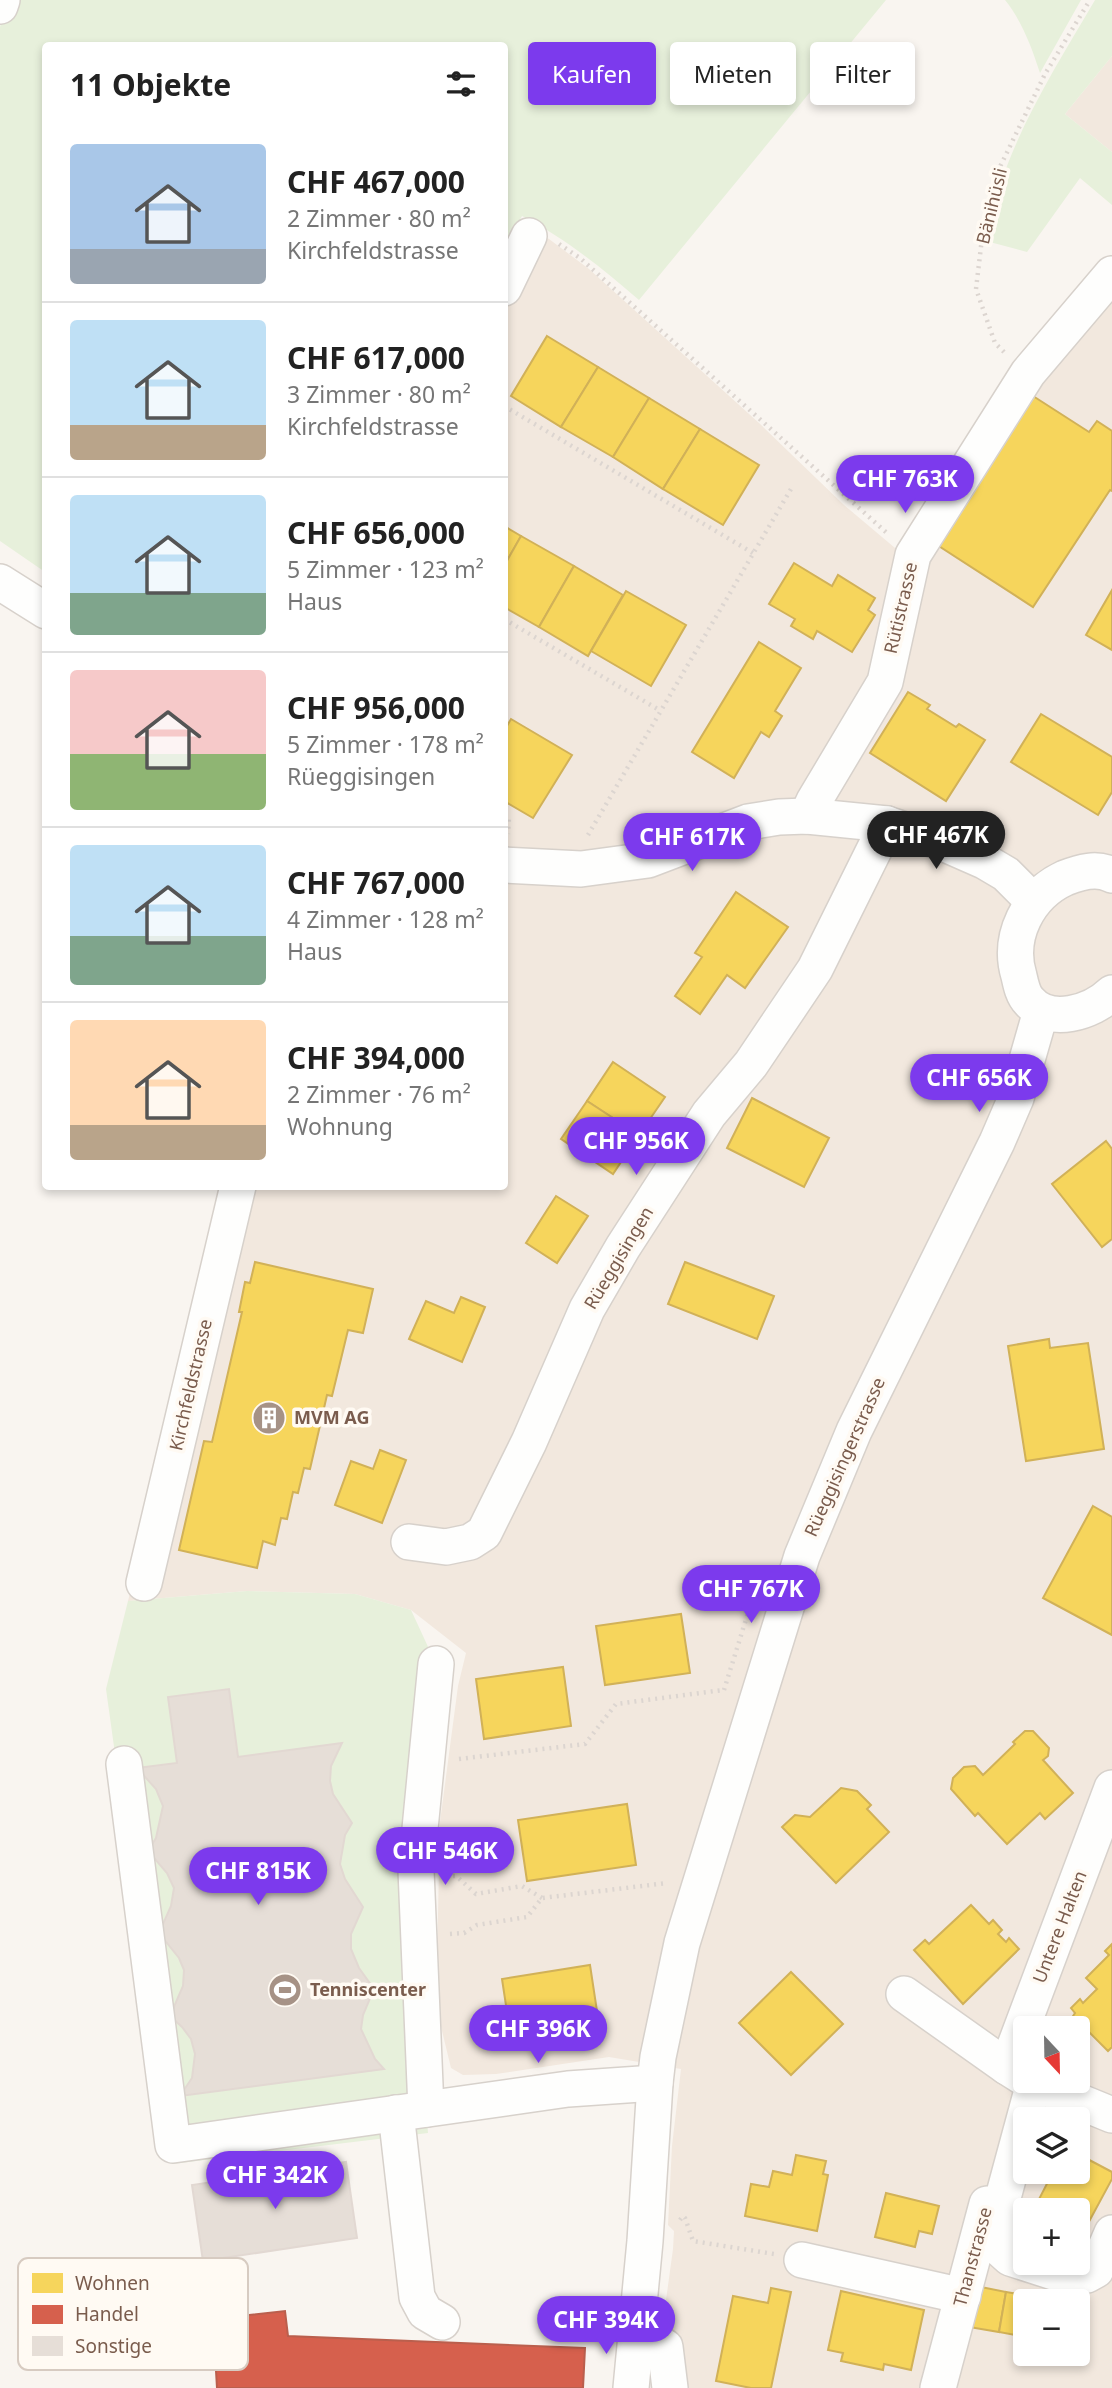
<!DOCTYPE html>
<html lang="de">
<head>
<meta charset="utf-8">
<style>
  body { margin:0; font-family:"Noto Sans",sans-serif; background:#f2f2f2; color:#222; height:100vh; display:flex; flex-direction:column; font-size:26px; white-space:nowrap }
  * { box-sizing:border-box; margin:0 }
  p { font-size:23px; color:#767676 }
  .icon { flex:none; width:38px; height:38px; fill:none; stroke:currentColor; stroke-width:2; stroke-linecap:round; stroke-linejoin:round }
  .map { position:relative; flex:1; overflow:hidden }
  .panel { position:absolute; left:42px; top:42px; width:466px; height:1148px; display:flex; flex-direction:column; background:#fff; border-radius:7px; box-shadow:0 4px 10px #0003 }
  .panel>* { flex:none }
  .hud { position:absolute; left:528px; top:42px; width:478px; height:63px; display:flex; gap:14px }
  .needle { width:46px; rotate:158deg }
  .tools { position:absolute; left:1013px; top:2016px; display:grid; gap:14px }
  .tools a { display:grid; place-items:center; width:77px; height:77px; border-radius:7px; background:#fff; box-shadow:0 4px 10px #0003; font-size:35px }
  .price { position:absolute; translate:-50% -60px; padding:0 16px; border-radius:24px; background:#7c3aed; color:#fff; font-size:23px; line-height:46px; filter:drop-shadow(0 2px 4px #0008) }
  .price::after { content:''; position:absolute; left:50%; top:42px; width:21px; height:16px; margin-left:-10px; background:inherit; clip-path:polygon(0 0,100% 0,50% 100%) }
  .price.selected { background:#222; color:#fff }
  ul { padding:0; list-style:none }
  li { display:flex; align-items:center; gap:21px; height:175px; padding:0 28px }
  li+li { border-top:2px solid #e0e0e0 }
  li span { display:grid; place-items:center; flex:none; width:196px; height:140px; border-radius:7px; color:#555 }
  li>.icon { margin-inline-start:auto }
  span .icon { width:84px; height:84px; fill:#fffc; stroke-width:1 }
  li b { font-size:30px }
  h2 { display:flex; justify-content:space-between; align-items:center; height:84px; padding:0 28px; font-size:30px }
  .tag { padding:0 24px; border-radius:7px; background:#fff; box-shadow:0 4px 10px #0003; font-size:24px; line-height:63px }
  .tag.selected { background:#7c3aed; color:#fff }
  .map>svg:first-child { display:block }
  .residential { fill:#f2e8de; fill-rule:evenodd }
  .green { fill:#e7f0db }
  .homes { fill:#f6d55c; stroke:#d1b158; stroke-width:2 }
  .shops { fill:#d6604d; stroke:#ba5f4d; stroke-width:2 }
  .building { fill:#e6ded7; stroke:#e2d8d2; stroke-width:2 }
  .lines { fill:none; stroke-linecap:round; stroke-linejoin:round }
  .minor-casing { stroke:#d7d1cb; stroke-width:38 }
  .path { stroke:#dcd5d0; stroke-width:4.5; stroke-dasharray:2 5; stroke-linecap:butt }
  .minor { stroke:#fefefd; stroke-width:35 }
  .labels { text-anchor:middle; stroke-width:7; stroke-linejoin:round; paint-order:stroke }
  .street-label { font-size:18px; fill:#7a5c4d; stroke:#fffaf3 }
  .poi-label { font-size:18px; font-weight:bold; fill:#7a5c4d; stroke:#fffaf3; text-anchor:start }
  .key { fill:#fffaf3; stroke:#d7cbc1; stroke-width:2 }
  .key-label { font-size:19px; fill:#7a5c4d }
</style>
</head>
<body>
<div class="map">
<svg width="1112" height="2388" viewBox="0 0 1112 2388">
  <rect width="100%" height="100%" fill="#f9f5f0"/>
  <!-- residential -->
  <g class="residential">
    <polygon points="1112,56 1112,152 1065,114"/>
    <path d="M518 222 549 239 589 269 759 423 844 505 901 553 917 557 1112 282V2388H654L673 2249 674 2231 668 2225 672 2146 681 2069 609 2057 496 2074 463 2075 451 2068 436 2006 440 1822 458 1686 466 1653 411 1610 355 1594 247 1591 128 1601 231 1187 504 1186V247ZM1026 2028H1078V2081H1026ZM1026 2119H1078V2172H1026ZM1026 2210H1078V2263H1026ZM1026 2301H1078V2354H1026Z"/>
  </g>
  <!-- green -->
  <g class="green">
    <path d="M8 0H886L639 300C603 269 565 238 522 216L504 247V46H46L45 572 0 541V27Z"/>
    <path d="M1005 0H1081L1040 73C1032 48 1022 21 1005 0Z"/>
    <path d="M1095 0H1112V56L1065 114 1112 152V205L1080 178 1027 252 986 241C991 224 994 206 999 189 1020 122 1060 60 1095 0Z"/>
    <polygon points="247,1591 355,1594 411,1610 436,1664 426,2109 428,2133 172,2164 106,1689 128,1601"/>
  </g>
  <!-- homes -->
  <g class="homes">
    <polygon points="547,336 598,367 561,427 511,396"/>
    <polygon points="598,367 649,398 613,457 561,427"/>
    <polygon points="1033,396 1089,432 1097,421 1112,431 1112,491 1110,490 1033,607 931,541"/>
    <polygon points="649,398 700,429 663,489 613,457"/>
    <polygon points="700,429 759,465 723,525 663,489"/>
    <polygon points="504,526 521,536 504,566"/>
    <polygon points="521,536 574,566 539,627 504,607 504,566"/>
    <polygon points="794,563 832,586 838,575 875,598 868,610 875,615 852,652 817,631 813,639 791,626 795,619 769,604"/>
    <polygon points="574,566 623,595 588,656 539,627"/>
    <polygon points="1112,590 1112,650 1086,635"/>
    <polygon points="626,591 686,625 651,686 591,651"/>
    <polygon points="759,642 801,668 775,711 782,716 769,737 761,732 734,778 692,752"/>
    <polygon points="908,692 930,705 927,709 956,727 959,724 985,740 946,801 870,753"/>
    <polygon points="1041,714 1112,757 1112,792 1098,815 1011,762"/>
    <polygon points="511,719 572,755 533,818 504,801 504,731"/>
    <polygon points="736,892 788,927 745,988 727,975 700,1014 675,996 702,957 695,953"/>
    <polygon points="613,1062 665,1097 639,1135 587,1101"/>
    <polygon points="752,1098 829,1138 804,1187 727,1148"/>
    <polygon points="587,1101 639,1135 613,1174 561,1139"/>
    <polygon points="1106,1141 1112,1149 1112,1239 1102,1247 1052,1184"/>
    <polygon points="556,1196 588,1216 557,1263 526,1243"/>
    <polygon points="255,1262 373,1289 363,1333 348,1330 332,1396 327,1395 310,1469 304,1468 298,1493 293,1492 287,1519 281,1518 275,1545 263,1541 257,1568 179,1550 204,1441 212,1442 242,1312 239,1312 245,1282 250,1283"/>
    <polygon points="685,1262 774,1296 757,1339 668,1304"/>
    <polygon points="461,1297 485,1307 462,1362 409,1339 426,1301 454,1313"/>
    <polygon points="1049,1339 1050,1348 1088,1343 1104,1449 1026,1461 1008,1346"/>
    <polygon points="380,1450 406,1460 382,1523 335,1505 351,1461 373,1469"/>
    <polygon points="1093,1506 1112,1517 1112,1635 1043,1598"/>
    <polygon points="681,1614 690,1673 605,1685 596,1626"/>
    <polygon points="563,1667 571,1726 484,1739 476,1679"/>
    <polygon points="1025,1731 1033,1731 1049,1748 1048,1756 1043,1760 1073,1793 1045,1819 1040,1813 1007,1844 978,1813 975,1816 951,1789 953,1778 964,1767 975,1766 983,1775 1015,1744 1013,1742"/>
    <polygon points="841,1788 857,1791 871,1805 867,1809 889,1832 836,1883 782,1827 795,1815 810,1817"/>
    <polygon points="627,1804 636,1865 527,1881 518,1820"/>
    <polygon points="971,1905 989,1924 993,1920 1002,1930 998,1934 1006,1942 1009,1938 1019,1949 963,2004 914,1950 925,1940 929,1944"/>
    <polygon points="1112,1944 1112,2047 1108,2051 1073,2016 1075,2013 1071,2008 1080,1999 1083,2003 1097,1989 1086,1978 1109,1955 1105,1951"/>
    <polygon points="590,1965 600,2031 512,2045 502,1979"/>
    <polygon points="791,1972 843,2024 791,2075 739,2023"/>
    <polygon points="1078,2154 1112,2172 1112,2179 1078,2242 1078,2210 1026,2210 1026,2232 1008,2223 1019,2201 1034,2209 1053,2172 1078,2172"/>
    <polygon points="796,2155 826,2161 823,2174 828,2175 817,2231 745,2216 751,2184 769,2187 773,2171 792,2175"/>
    <polygon points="886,2193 939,2206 932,2234 919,2231 915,2247 875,2237"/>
    <polygon points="976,2286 1006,2292 999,2332 969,2327"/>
    <polygon points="771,2288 791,2292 771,2388 751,2388 716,2381 733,2296 768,2303"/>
    <polygon points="841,2291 924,2310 911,2370 884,2364 883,2370 841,2361 843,2353 828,2350"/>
    <polygon points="1006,2292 1037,2297 1036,2301 1026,2301 1026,2337 999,2332"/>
  </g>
  <!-- shops -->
  <polygon class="shops" points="285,2311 288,2336 585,2348 583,2388 217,2388 213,2319"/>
  <!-- building -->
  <g class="building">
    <polygon points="229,1689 238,1757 342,1743 331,1766 330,1781 333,1794 352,1823 345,1835 340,1864 345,1879 363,1907 351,1934 351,1949 359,1968 374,1989 363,2015 361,2029 375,2059 384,2069 180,2096 192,2078 195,2054 191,2039 182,2027 170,2016 183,1986 184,1970 179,1958 159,1933 171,1906 174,1888 167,1873 148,1851 156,1838 163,1806 156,1789 137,1768 177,1763 168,1697"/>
    <polygon points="346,2162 357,2238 203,2261 192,2185"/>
  </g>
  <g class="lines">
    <defs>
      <g id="minor">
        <polyline points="0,6 2,0"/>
        <polyline points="504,288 529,236"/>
        <polyline points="0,582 46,611"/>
        <polyline points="807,816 814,801 885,682 913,555 1028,373 1112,274"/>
        <polyline points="504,865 581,869 648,860 748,822 779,817 807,816 887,824 943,843 984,861 1006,874 1033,901"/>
        <path d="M1112 875C1097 867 1080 872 1065 878 1028 895 1007 937 1019 976 1021 985 1023 995 1029 1001 1050 1026 1092 1012 1112 993"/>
        <polyline points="409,1542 446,1547 470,1542 484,1533 529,1442 587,1309 623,1247 709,1114 751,1064 815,969 887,824"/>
        <polyline points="144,1583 238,1186"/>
        <polyline points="124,1764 173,2145 568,2089 655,2083"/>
        <polyline points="904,1994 1007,2067"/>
        <polyline points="1026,2079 1007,2067 1112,1788"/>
        <polyline points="1029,2081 1112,2115"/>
        <polyline points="1034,2083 998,2216 996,2235 1000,2249 1010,2258 1069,2277 1087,2275 1096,2270 1112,2233"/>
        <polyline points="426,2109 416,1870 436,1664"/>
        <polyline points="396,2113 417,2297 425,2312 442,2322"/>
        <polyline points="802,2260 963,2296"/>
        <polyline points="636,2329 665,2347 670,2388"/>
        <polyline points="631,2388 645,2241 655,2083 658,2057 682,1943 802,1556 854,1431 997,1142 1016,1098 1041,1011"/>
        <polyline points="938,2388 987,2204"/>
      </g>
    </defs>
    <!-- minor casing -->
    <use href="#minor" class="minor-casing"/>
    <!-- path -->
    <g class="path">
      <polyline points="559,244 580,258 888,534"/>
      <polyline points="1004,352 995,343 976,289 982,238 997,173 1045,74 1090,0"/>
      <polyline points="504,406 753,553"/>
      <polyline points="504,619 661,711"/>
      <polyline points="504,816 509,818 508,834"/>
      <polyline points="588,835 791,489"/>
      <polyline points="724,1690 762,1568"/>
      <polyline points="459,1759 585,1744 616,1704 723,1690"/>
      <polyline points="446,1876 456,1876 476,1894 522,1886 542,1898"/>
      <polyline points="450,1934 464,1933 477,1925 527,1917 542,1898 667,1883"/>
      <polyline points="680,2220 683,2216 685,2218 693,2241 774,2254"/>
    </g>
    <!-- minor -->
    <use href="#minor" class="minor"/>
  </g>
  <!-- icons -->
  <defs>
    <symbol id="building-disc" viewBox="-11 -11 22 22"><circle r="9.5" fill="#a69286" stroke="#fffaf3"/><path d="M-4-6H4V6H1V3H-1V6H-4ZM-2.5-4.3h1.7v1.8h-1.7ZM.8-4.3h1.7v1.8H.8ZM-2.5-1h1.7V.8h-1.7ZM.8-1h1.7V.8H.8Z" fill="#fff"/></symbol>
    <symbol id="stadium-disc" viewBox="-11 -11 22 22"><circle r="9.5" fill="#a69286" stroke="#fffaf3"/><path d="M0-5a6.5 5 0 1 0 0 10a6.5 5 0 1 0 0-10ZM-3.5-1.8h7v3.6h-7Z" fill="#fff"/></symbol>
  </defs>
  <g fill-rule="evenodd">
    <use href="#building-disc" x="250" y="1399" width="38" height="38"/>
    <use href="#stadium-disc" x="266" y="1971" width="38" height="38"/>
  </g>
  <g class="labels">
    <!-- street labels -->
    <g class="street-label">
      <text transform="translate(992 206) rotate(-76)" y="6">Bänihüsli</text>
      <text transform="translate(901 608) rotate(-77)" y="6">Rütistrasse</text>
      <text transform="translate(619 1258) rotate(-59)" y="6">Rüeggisingen</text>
      <text transform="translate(191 1385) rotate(-77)" y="6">Kirchfeldstrasse</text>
      <text transform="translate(845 1457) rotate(-66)" y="6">Rüeggisingerstrasse</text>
      <text transform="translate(1060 1927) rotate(-69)" y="6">Untere Halten</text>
      <text transform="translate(973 2257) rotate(-75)" y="6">Thanstrasse</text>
    </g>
    <!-- poi labels -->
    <g class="poi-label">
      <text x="294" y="1424">MVM AG</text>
      <text x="310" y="1996">Tenniscenter</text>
    </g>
  </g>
  <!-- legend -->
  <rect x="18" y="2258" width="230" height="112" rx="10" class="key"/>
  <rect x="32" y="2273" width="31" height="20" fill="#f6d55c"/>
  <rect x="32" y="2305" width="31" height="19" fill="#d6604d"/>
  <rect x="32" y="2336" width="31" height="20" fill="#e6ded7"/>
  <g class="key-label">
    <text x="75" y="2290">Wohnen</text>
    <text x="75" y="2321">Handel</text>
    <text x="75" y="2353">Sonstige</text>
  </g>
</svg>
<div class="tools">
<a><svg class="needle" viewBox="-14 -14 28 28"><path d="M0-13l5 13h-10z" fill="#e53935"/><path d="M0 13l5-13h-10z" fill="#767676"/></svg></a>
<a><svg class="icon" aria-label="layers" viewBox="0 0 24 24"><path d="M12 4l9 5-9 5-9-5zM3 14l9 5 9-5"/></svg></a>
<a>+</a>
<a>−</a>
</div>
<b class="price" style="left:905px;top:515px">CHF 763K</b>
<b class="price selected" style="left:936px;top:871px">CHF 467K</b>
<b class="price" style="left:692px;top:873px">CHF 617K</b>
<b class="price" style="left:979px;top:1114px">CHF 656K</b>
<b class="price" style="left:636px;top:1177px">CHF 956K</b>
<b class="price" style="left:751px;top:1625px">CHF 767K</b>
<b class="price" style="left:445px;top:1887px">CHF 546K</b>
<b class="price" style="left:258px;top:1907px">CHF 815K</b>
<b class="price" style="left:538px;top:2065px">CHF 396K</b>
<b class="price" style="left:275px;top:2211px">CHF 342K</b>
<b class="price" style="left:606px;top:2356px">CHF 394K</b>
<div class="hud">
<a class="tag selected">Kaufen</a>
<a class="tag">Mieten</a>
<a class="tag">Filter</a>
</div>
<section class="panel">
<h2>11 Objekte<svg class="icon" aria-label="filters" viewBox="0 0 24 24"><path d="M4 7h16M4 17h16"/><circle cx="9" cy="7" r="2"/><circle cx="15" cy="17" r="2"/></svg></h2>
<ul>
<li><span style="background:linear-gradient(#a9c7e8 75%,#9aa5b1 0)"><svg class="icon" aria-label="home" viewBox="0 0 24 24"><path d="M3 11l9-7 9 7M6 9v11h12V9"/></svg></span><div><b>CHF 467,000</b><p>2 Zimmer · 80 m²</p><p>Kirchfeldstrasse</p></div></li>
<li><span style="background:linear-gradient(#bfe0f5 75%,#b9a48a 0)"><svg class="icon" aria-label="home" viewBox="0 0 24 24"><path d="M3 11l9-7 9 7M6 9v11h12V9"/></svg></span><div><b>CHF 617,000</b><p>3 Zimmer · 80 m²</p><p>Kirchfeldstrasse</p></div></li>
<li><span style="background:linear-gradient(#bfe0f5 70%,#7fa58c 0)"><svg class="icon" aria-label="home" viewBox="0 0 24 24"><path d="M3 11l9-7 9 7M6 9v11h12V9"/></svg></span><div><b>CHF 656,000</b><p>5 Zimmer · 123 m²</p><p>Haus</p></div></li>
<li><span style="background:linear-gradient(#f6c9c9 60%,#8fb573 0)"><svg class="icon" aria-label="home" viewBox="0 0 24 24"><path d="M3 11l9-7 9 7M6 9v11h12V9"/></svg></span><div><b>CHF 956,000</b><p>5 Zimmer · 178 m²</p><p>Rüeggisingen</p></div></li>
<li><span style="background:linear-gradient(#bfe0f5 65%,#7fa58c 0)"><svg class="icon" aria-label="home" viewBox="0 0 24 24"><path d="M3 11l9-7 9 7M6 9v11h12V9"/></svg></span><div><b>CHF 767,000</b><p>4 Zimmer · 128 m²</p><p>Haus</p></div></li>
<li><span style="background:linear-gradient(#ffd9b3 75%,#b9a48a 0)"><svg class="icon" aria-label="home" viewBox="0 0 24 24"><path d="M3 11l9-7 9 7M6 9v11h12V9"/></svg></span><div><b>CHF 394,000</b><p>2 Zimmer · 76 m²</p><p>Wohnung</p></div></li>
</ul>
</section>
</div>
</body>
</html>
